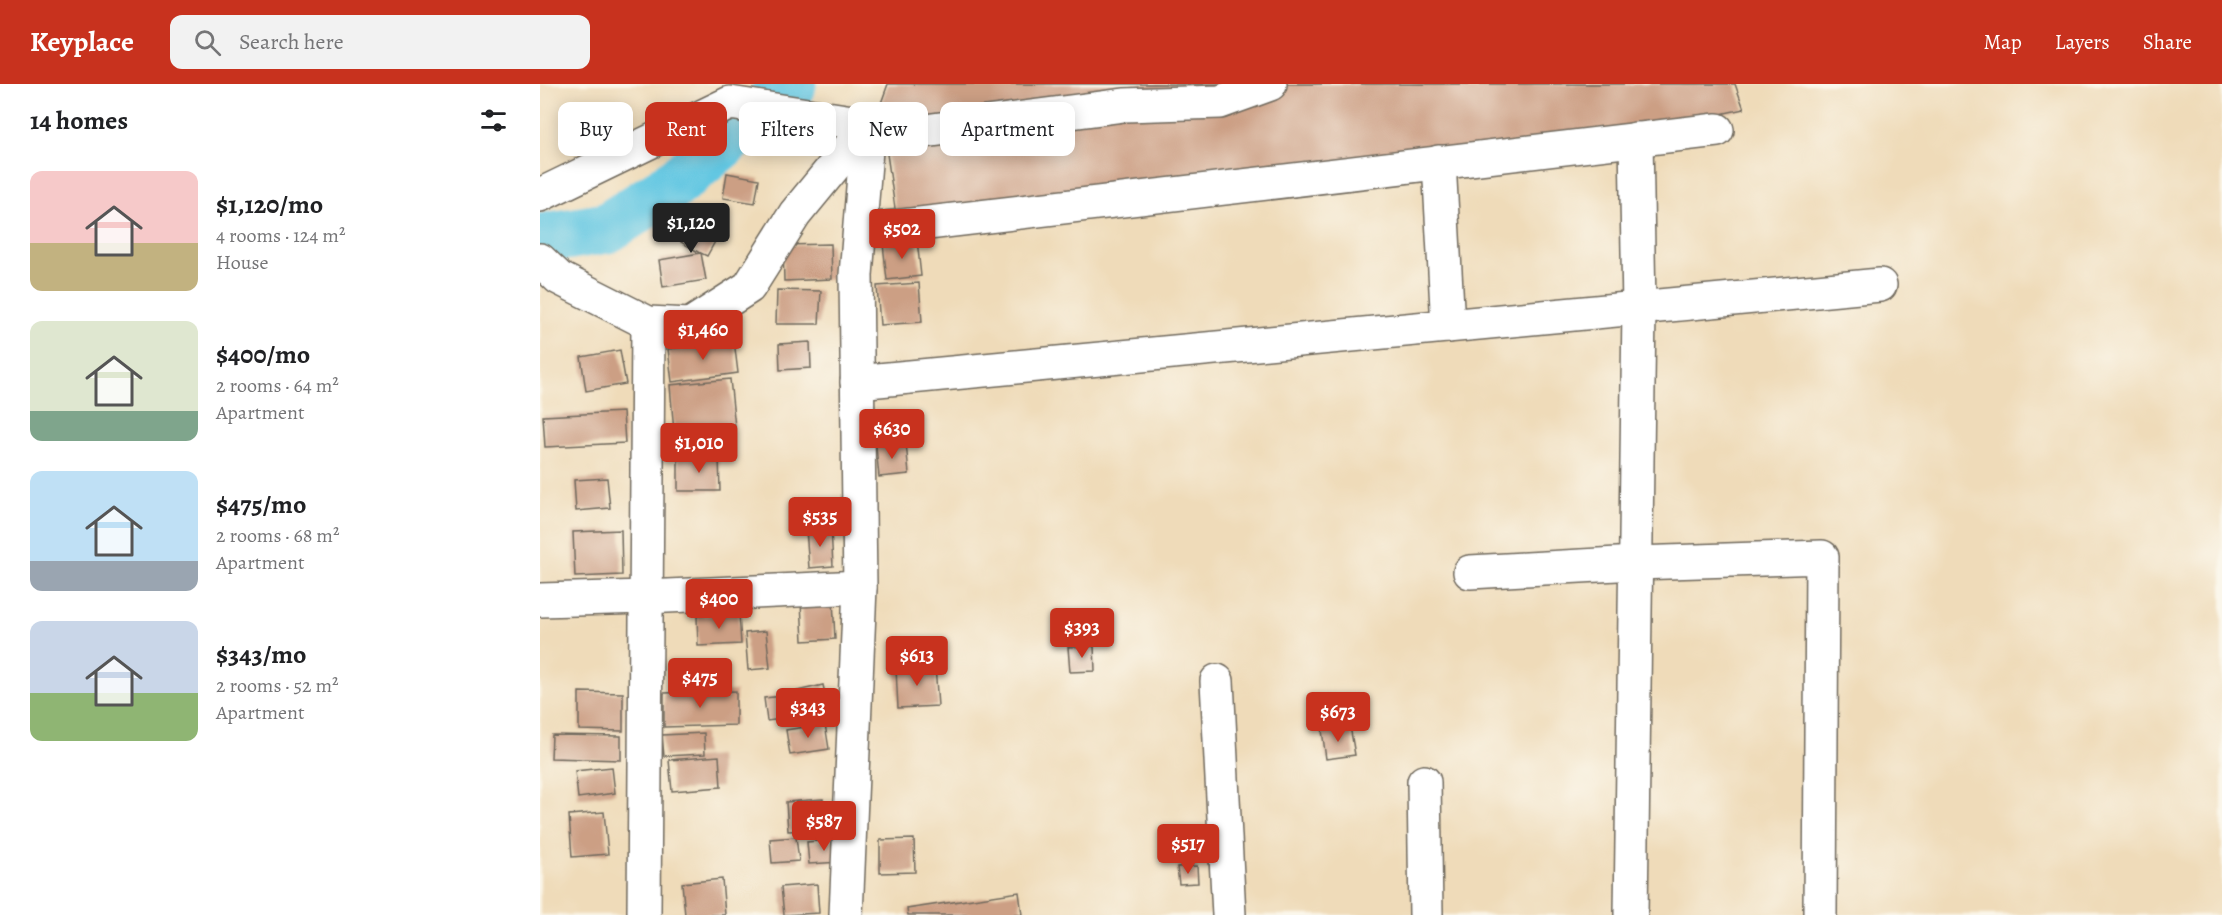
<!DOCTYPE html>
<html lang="en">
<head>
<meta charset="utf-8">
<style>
  body { margin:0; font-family:Alegreya,serif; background:#f2f2f2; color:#202124; height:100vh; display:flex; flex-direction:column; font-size:22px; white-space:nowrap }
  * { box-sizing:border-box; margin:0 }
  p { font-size:20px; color:#757577 }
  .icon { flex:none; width:33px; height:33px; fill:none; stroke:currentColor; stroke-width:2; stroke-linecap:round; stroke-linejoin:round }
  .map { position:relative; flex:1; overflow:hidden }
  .side { display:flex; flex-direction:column; background:#fff; width:540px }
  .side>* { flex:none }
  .top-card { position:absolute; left:18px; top:18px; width:570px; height:54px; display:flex; gap:12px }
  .price { position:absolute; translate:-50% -51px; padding:0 14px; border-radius:6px; background:#c8321e; color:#fff; font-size:20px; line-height:39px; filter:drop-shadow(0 2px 3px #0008) }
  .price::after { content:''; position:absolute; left:50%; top:36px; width:18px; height:14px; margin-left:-9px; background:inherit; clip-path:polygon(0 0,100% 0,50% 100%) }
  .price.active { background:#222; color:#fff }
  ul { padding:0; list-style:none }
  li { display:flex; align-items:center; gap:18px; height:150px; padding:0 30px }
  li span { display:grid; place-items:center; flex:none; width:168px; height:120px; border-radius:12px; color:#555 }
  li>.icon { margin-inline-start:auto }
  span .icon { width:72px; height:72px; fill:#fffc; stroke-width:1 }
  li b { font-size:26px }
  h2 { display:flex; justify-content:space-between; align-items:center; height:72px; padding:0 30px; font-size:26px }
  .chip { padding:0 21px; border-radius:12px; background:#fff; box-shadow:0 3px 15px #0003; font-size:21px; line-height:54px }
  .chip.active { background:#c8321e; color:#fff }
  header { display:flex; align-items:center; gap:36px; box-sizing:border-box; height:84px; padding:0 30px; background:#c8321e; color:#fff }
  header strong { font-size:28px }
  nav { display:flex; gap:33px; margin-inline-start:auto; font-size:21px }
  .search { width:420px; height:54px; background:#f2f2f2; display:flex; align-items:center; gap:15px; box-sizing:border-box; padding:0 21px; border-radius:12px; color:#757577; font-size:22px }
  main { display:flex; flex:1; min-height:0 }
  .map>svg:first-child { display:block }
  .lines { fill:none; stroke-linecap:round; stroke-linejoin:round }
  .river { stroke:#64c7e2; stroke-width:51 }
  .building { fill:#cc9f84 }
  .minor-casing { stroke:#70695d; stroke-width:36 }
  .minor { stroke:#fff; stroke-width:33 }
</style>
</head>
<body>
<header>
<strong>Keyplace</strong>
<div class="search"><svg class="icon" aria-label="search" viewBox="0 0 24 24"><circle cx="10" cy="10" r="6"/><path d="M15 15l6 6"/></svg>Search here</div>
<nav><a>Map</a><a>Layers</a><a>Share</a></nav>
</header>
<main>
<section class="side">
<h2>14 homes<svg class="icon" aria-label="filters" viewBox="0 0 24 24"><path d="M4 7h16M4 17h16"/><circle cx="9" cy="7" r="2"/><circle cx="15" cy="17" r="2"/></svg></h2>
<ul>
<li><span style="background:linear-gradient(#f6c9c9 60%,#c2b280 0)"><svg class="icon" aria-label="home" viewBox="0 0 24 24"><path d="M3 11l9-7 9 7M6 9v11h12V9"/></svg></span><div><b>$1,120/mo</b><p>4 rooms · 124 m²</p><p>House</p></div></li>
<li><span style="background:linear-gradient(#dfe7d0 75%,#7fa58c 0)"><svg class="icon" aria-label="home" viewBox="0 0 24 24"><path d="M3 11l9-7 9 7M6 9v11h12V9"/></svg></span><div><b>$400/mo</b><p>2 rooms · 64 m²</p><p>Apartment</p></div></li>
<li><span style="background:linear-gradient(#bfe0f5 75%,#9aa5b1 0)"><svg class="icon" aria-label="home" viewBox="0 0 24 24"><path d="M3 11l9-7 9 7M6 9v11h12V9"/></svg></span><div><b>$475/mo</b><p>2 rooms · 68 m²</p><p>Apartment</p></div></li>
<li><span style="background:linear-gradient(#c9d6e8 60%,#8fb573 0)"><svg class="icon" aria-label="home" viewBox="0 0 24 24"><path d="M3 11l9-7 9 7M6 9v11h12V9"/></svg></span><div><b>$343/mo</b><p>2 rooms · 52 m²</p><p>Apartment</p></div></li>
</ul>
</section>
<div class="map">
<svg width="1682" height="831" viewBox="0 0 1682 831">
  <rect width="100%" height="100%" fill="#fbf7ec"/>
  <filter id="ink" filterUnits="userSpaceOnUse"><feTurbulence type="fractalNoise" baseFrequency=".0167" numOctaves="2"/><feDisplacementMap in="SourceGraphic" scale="12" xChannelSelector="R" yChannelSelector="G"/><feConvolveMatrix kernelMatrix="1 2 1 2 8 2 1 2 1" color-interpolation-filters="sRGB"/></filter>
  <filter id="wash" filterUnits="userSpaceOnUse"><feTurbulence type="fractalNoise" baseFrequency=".008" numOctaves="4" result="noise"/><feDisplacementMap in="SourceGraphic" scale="24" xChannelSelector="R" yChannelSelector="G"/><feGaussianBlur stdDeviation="1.35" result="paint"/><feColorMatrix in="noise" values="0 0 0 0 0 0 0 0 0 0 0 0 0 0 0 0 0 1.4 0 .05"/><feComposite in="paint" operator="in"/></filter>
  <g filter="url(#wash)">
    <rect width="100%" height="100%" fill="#efdbb9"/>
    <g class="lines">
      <!-- river -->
      <polyline class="river" points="0,155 67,144 132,102 248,5 251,0"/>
    </g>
    <g id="blocks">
      <!-- building -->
      <g class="building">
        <polygon points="348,0 1195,0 1204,25 922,84 357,138 340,22"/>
        <polygon points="187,89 219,95 215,119 183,114"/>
        <polygon points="157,129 183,143 167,172 161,169 166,196 123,203 119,176 160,169 141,158"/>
        <polygon points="377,156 381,192 347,196 343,160"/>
        <polygon points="291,160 292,195 244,197 243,161"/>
        <polygon points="379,199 382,238 340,241 337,202"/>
        <polygon points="237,206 281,207 279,240 236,240"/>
        <polygon points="194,256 198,289 132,298 128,265"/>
        <polygon points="270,258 271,284 240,286 239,260"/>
        <polygon points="80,266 86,300 46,307 41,273"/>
        <polygon points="190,295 195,343 134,348 130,301"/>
        <polygon points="83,328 85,359 5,363 3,332"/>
        <polygon points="366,359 369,390 339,393 336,361"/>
        <polygon points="138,373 179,373 180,407 138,407"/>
        <polygon points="67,394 70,424 36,427 34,396"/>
        <polygon points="291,444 293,482 269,484 266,445"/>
        <polygon points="81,446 82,491 35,493 33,448"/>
        <polygon points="293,516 295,555 263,557 261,518"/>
        <polygon points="199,529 201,560 158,562 157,532"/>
        <polygon points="226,547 230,584 208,586 205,549"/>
        <polygon points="554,562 555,587 530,588 528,563"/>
        <polygon points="395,582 398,622 358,624 356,585"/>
        <polygon points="283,601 288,623 262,630 257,607"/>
        <polygon points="196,607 196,641 124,643 124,609"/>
        <polygon points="39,608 83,609 83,647 39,646"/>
        <polygon points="254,611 256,633 227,637 224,614"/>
        <polygon points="285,640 289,665 250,671 246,646"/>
        <polygon points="810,642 815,671 786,675 782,646"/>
        <polygon points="164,649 165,670 124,672 122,651"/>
        <polygon points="12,651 81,652 81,676 11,674"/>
        <polygon points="179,672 181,703 132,707 129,676"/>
        <polygon points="72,683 75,709 38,714 35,687"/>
        <polygon points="283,715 285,745 248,747 246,718"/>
        <polygon points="64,728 68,770 32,773 29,731"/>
        <polygon points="256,753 259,777 232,779 230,755"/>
        <polygon points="298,755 300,778 269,780 267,758"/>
        <polygon points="374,755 375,788 340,789 340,756"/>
        <polygon points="657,782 658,799 639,800 637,783"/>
        <polygon points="182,795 185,831 145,831 142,799"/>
        <polygon points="277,800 279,829 244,831 241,803"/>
        <polygon points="479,808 482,831 368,831 367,825"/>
      </g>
    </g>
  </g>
  <g filter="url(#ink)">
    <use href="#blocks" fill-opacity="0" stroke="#70695d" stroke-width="1.5"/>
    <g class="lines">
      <defs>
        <g id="minor">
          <polyline points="899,78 908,242"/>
          <polyline points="0,111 190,19 377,48 584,21 680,18 730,0"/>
          <polyline points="320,147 1177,46"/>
          <polyline points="0,176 19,194 108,239 150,241 209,203 255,130 328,41"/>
          <polyline points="317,298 1340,201"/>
          <polyline points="930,488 1096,479 1282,473 1280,831"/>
          <polyline points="0,516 106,513 320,503"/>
          <polyline points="677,597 689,831"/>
          <polyline points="884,698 886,831"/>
          <polyline points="104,831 108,239"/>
          <polyline points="306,831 320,503 316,191 328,41"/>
          <polyline points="1091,831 1099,224 1096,55"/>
        </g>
      </defs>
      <!-- minor casing -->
      <use href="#minor" class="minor-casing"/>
      <!-- minor -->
      <use href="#minor" class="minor"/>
    </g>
  </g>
</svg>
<b class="price active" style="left:151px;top:170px">$1,120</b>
<b class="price" style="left:362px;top:176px">$502</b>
<b class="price" style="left:163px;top:277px">$1,460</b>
<b class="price" style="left:352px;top:376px">$630</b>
<b class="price" style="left:159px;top:390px">$1,010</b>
<b class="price" style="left:280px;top:464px">$535</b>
<b class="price" style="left:179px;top:546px">$400</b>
<b class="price" style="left:542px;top:575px">$393</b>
<b class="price" style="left:377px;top:603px">$613</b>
<b class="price" style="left:160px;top:625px">$475</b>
<b class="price" style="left:268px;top:655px">$343</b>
<b class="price" style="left:798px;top:659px">$673</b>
<b class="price" style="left:284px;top:768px">$587</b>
<b class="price" style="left:648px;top:791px">$517</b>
<div class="top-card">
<a class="chip">Buy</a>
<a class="chip active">Rent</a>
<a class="chip">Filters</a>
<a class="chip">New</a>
<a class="chip">Apartment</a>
</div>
</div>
</main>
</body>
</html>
